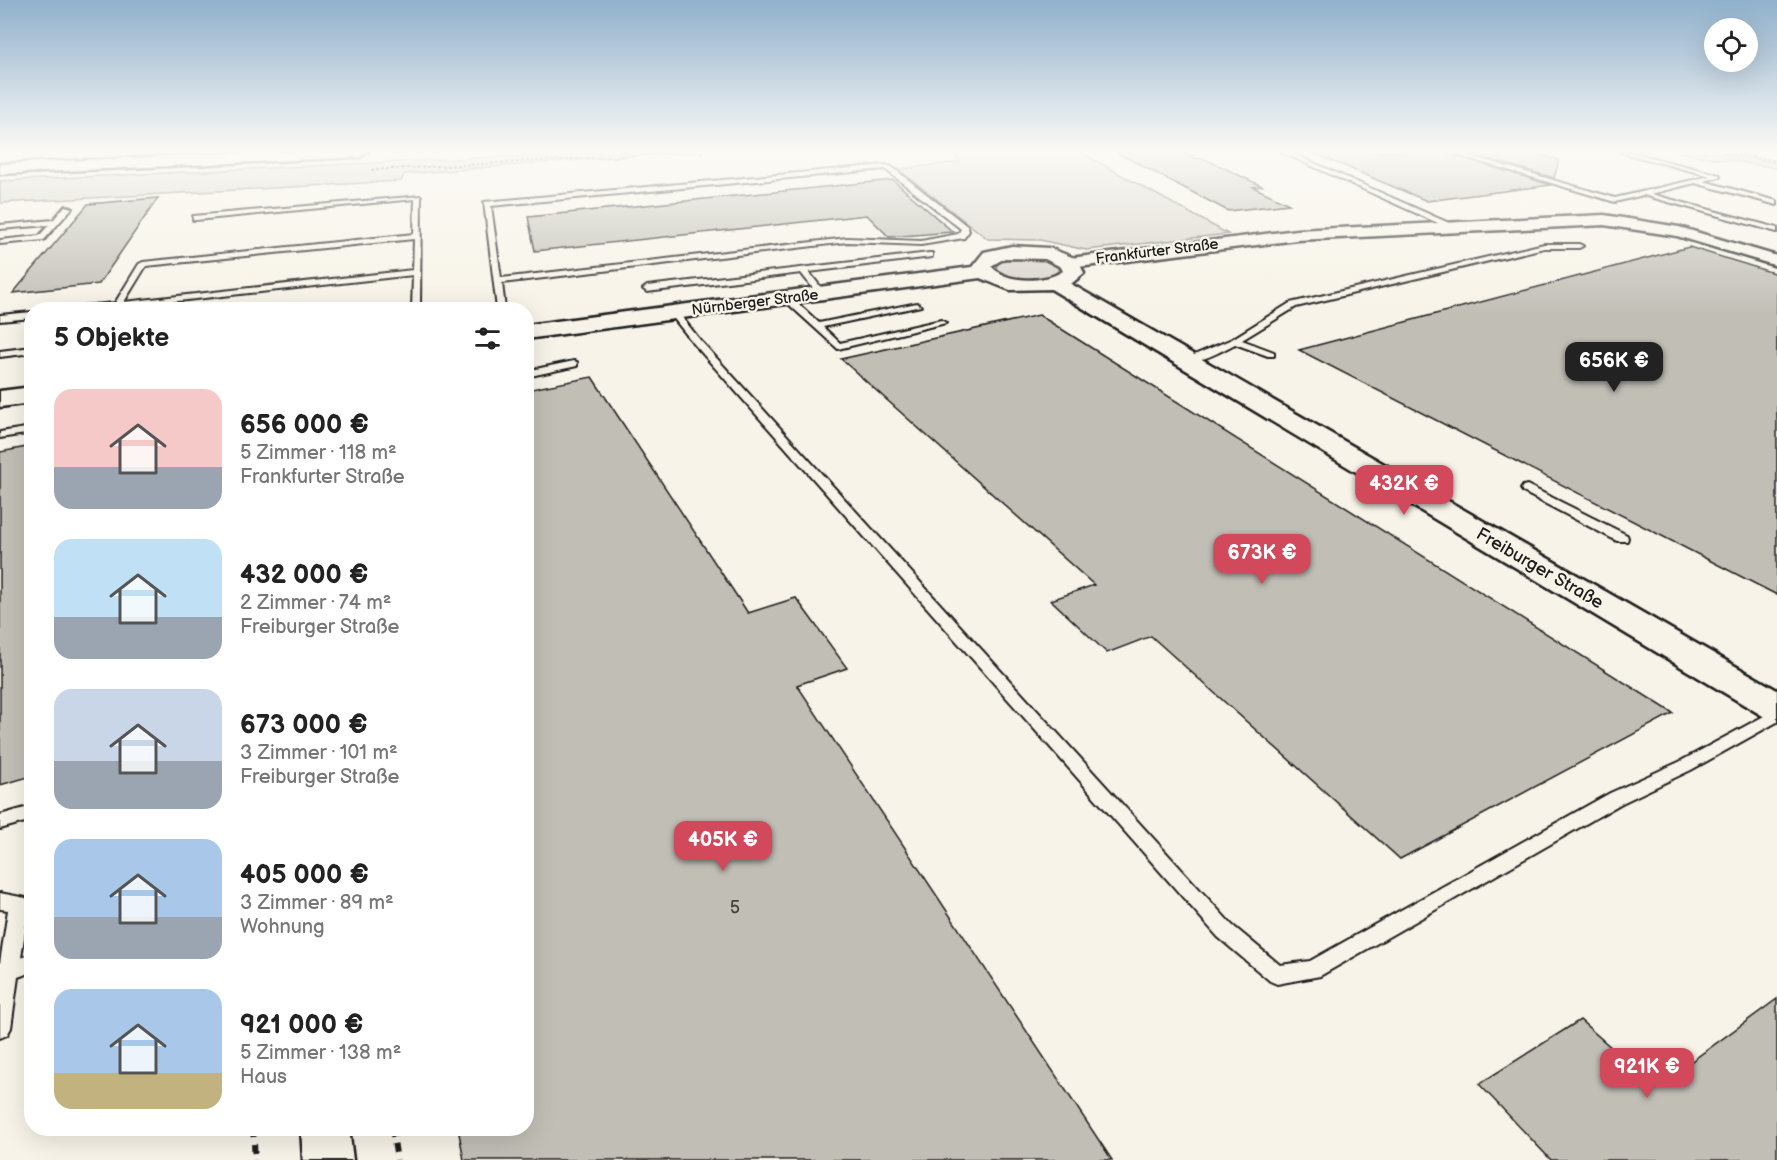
<!DOCTYPE html>
<html lang="de">
<head>
<meta charset="utf-8">
<style>
  body { margin:0; font-family:"Balsamiq Sans",sans-serif; background:#f6f6f6; color:#222; height:100vh; display:flex; flex-direction:column; font-size:22px; white-space:nowrap }
  * { box-sizing:border-box; margin:0 }
  p { font-size:20px; color:#767676 }
  .icon { flex:none; width:33px; height:33px; fill:none; stroke:currentColor; stroke-width:2; stroke-linecap:round; stroke-linejoin:round }
  .map { position:relative; flex:1; overflow:hidden }
  .panel { position:absolute; left:24px; top:302px; width:510px; height:834px; display:flex; flex-direction:column; background:#fff; border-radius:24px; box-shadow:0 6px 24px #0002 }
  .panel>* { flex:none }
  .fabs { position:absolute; left:1704px; top:18px; display:grid; gap:12px }
  .fabs a { display:grid; place-items:center; width:54px; height:54px; border-radius:50%; background:#fff; box-shadow:0 6px 24px #0002; font-size:30px }
  .price { position:absolute; translate:-50% -51px; padding:0 14px; border-radius:12px; background:#d1495b; color:#fff; font-size:20px; line-height:39px; filter:drop-shadow(0 2px 3px #0008) }
  .price::after { content:''; position:absolute; left:50%; top:36px; width:18px; height:14px; margin-left:-9px; background:inherit; clip-path:polygon(0 0,100% 0,50% 100%) }
  .price.on { background:#222; color:#fff }
  ul { padding:0; list-style:none }
  li { display:flex; align-items:center; gap:18px; height:150px; padding:0 30px }
  li span { display:grid; place-items:center; flex:none; width:168px; height:120px; border-radius:18px; color:#555 }
  li>.icon { margin-inline-start:auto }
  span .icon { width:72px; height:72px; fill:#fffc; stroke-width:1 }
  li b { font-size:26px }
  h2 { display:flex; justify-content:space-between; align-items:center; height:72px; padding:0 30px; font-size:26px }
  .map>svg:first-child { display:block }
  .green { fill:#d7d3cb; stroke:#7a7874; stroke-width:1.5 }
  .building { fill:#c0beb5; stroke:#1c1c1c; stroke-width:1.5 }
  .lines { fill:none; stroke-linecap:round; stroke-linejoin:round }
  .service-casing { stroke:#1c1c1c; stroke-width:4 }
  .minor-casing { stroke:#1c1c1c; stroke-width:5 }
  .tertiary-casing { stroke:#1c1c1c; stroke-width:5 }
  .motorway-casing { stroke:#1c1c1c; stroke-width:5 }
  .path-far1 { stroke:#1c1c1c; stroke-width:2; stroke-dasharray:3 2; stroke-linecap:butt }
  .path { stroke:#1c1c1c; stroke-width:6; stroke-dasharray:9 7; stroke-linecap:butt }
  .service { fill:#f7f3e8; fill-rule:evenodd }
  .minor { fill:#f7f3e8; fill-rule:evenodd }
  .tertiary { fill:#f7f3e8; fill-rule:evenodd }
  .motorway { fill:#f7f3e8; fill-rule:evenodd }
  .labels { text-anchor:middle; stroke-width:5; stroke-linejoin:round; paint-order:stroke }
  .far-street-label { font-size:15px; fill:#1c1c1c; stroke:#f7f3e8 }
  .street-label { font-size:18px; fill:#1c1c1c; stroke:#f7f3e8 }
  .near-number-label { font-size:18px; fill:#454442 }
</style>
</head>
<body>
<div class="map">
<svg width="1777" height="1160" viewBox="0 0 1777 1160">
  <rect width="100%" height="100%" fill="#f7f3e8"/>
  <filter id="ink" filterUnits="userSpaceOnUse"><feTurbulence type="fractalNoise" baseFrequency=".0167" numOctaves="2"/><feDisplacementMap in="SourceGraphic" scale="12" xChannelSelector="R" yChannelSelector="G"/><feConvolveMatrix kernelMatrix="1 2 1 2 8 2 1 2 1" color-interpolation-filters="sRGB"/></filter>
  <g filter="url(#ink)">
    <!-- green -->
    <g class="green">
      <polygon points="601,152 679,152 405,174 401,181 0,203 0,181"/>
      <polygon points="952,152 1080,152 1228,234 1086,250 1040,240 988,239 898,169 960,162"/>
      <polygon points="1677,152 1713,152 1777,163 1777,168"/>
      <path d="M1011 257 1042 258 1057 264 1058 271C1043 283 1010 282 996 269L998 261Z"/>
    </g>
    <!-- building -->
    <g class="building">
      <polygon points="1116,152 1183,152 1196,159 1203,158 1262,186 1253,187 1289,204 1228,211"/>
      <polygon points="1311,152 1445,152 1551,185 1427,201"/>
      <polygon points="1465,152 1529,152 1559,160 1554,178"/>
      <polygon points="893,180 953,232 889,237 867,215 535,251 528,217"/>
      <polygon points="158,198 99,284 13,293 88,204"/>
      <polygon points="1689,247 1777,274 1777,595 1299,350"/>
      <polygon points="1039,315 1673,713 1400,859 1151,636 1107,653 1051,600 1094,585 841,359"/>
      <polygon points="592,377 748,613 796,598 847,668 797,685 1112,1160 464,1160 458,1128 526,1128 526,390"/>
      <polygon points="32,446 32,776 0,785 0,452"/>
      <polygon points="1777,999 1777,1160 1551,1160 1479,1084 1580,1020 1656,1087"/>
    </g>
    <g class="lines">
      <defs>
        <g id="service">
          <polygon points="1281,152 1289,152 1458,227 1451,229"/>
          <polygon points="1447,152 1457,152 1615,198 1710,176 1620,152 1630,152 1720,175 1720,177 1703,181 1777,201 1777,205 1695,183 1651,194 1777,228 1777,232 1643,195 1615,202"/>
          <path d="M885 165 892 167 967 226 969 231 964 238 921 245 847 242 502 283 505 309H497L484 202ZM885 169 961 229 958 234 921 241 847 238 501 278 491 206Z"/>
          <path d="M421 196 420 309H412L413 275 106 309H78L82 306 115 303 139 264 143 262 414 234 415 199 196 220H193V216ZM414 239 413 270 124 302 146 266Z"/>
          <polygon points="65,206 72,208 44,240 0,244 0,240 39,236 49,225 0,229 0,225 53,220"/>
          <path d="M1544 244H1579L1583 246 1579 248H1544L1296 307 1242 340 1274 352V356H1268L1235 344C1224 350 1191 368 1180 361L1232 339 1290 303Z"/>
          <polygon points="929,253 932,253 932,257 809,272 826,294 822,297 819,296 801,273 647,292 643,289 647,286"/>
          <polygon points="784,296 790,296 819,323 917,303 921,306 823,327 840,343 941,320 946,323 838,349 784,300"/>
          <polygon points="671,311 677,311 700,340 1232,925 1280,965 1310,961 1610,793 1679,762 1777,709 1777,722 1691,770 1622,803 1320,976 1277,984 1270,981 1218,937 694,344 671,315"/>
          <polygon points="32,312 32,318 0,321 0,315"/>
          <polygon points="32,347 32,353 0,357 0,351"/>
          <polygon points="574,361 577,362 577,366 526,377 526,371"/>
          <polygon points="32,427 32,433 0,438 0,432"/>
          <polygon points="1527,485 1627,535 1628,538 1627,541 1617,541 1523,492 1521,489 1523,486"/>
          <polygon points="32,806 32,820 0,829 0,815"/>
          <polygon points="0,893 26,898 29,904 21,958 32,954 32,972 18,977 11,1028 7,1035 0,1038 0,963 8,910 0,909"/>
        </g>
        <g id="minor">
          <polygon points="1604,215 1679,227 1777,256 1777,266 1677,236 1604,225 1297,240 1070,268 1061,263 1070,258 1297,230"/>
          <polygon points="301,1128 349,1128 353,1160 303,1160"/>
        </g>
        <g id="tertiary">
          <path d="M1012 246 1049 248 1077 259 1084 273 1071 284 1777 690V720L1763 716 1051 289 1010 290 980 278 526 339V325L972 267 984 252ZM1005 258 1045 259 1061 267 1063 271C1045 283 1006 284 991 266Z"/>
          <polygon points="32,387 32,403 0,407 0,391"/>
        </g>
        <polygon id="motorway" points="264,152 368,152 360,157 0,174 0,164"/>
      </defs>
      <!-- service casing -->
      <use href="#service" class="service-casing"/>
      <!-- minor casing -->
      <use href="#minor" class="minor-casing"/>
      <!-- tertiary casing -->
      <use href="#tertiary" class="tertiary-casing"/>
      <!-- motorway casing -->
      <use href="#motorway" class="motorway-casing"/>
      <!-- path-far1 -->
      <g class="path-far1">
        <polyline points="1722,152 1777,161"/>
        <polyline points="371,170 703,152"/>
      </g>
      <!-- path -->
      <g class="path">
        <polyline points="253,1128 255,1160"/>
        <polyline points="392,1128 397,1160"/>
      </g>
      <!-- service -->
      <use href="#service" class="service"/>
      <!-- minor -->
      <use href="#minor" class="minor"/>
      <!-- tertiary -->
      <use href="#tertiary" class="tertiary"/>
      <!-- motorway -->
      <use href="#motorway" class="motorway"/>
    </g>
  </g>
  <!-- sky -->
  <linearGradient id="sky" x2="0" y2="1"><stop stop-color="#90b0cc"/><stop offset="0.48" stop-color="#fbfaf5"/><stop offset="1" stop-color="#fbfaf5" stop-opacity="0"/></linearGradient>
  <rect width="1777" height="314" fill="url(#sky)"/>
  <g class="labels">
    <!-- far-street labels -->
    <g class="far-street-label">
      <text transform="translate(1157 251) rotate(-7)" y="5">Frankfurter Straße</text>
      <text transform="translate(755 302) rotate(-7)" y="5">Nürnberger Straße</text>
    </g>
    <!-- street labels -->
    <g class="street-label">
      <text transform="translate(1540 568) rotate(30)" y="6">Freiburger Straße</text>
    </g>
    <!-- near-number labels -->
    <g class="near-number-label">
      <text x="735" y="913">5</text>
    </g>
  </g>
</svg>
<div class="fabs">
<a><svg class="icon" aria-label="locate" viewBox="0 0 24 24"><circle cx="12" cy="12" r="6"/><path d="M12 2v4M12 18v4M2 12h4M18 12h4"/></svg></a>
</div>
<b class="price on" style="left:1614px;top:393px">656K €</b>
<b class="price" style="left:1404px;top:516px">432K €</b>
<b class="price" style="left:1262px;top:585px">673K €</b>
<b class="price" style="left:723px;top:872px">405K €</b>
<b class="price" style="left:1647px;top:1099px">921K €</b>
<section class="panel">
<h2>5 Objekte<svg class="icon" aria-label="filters" viewBox="0 0 24 24"><path d="M4 7h16M4 17h16"/><circle cx="9" cy="7" r="2"/><circle cx="15" cy="17" r="2"/></svg></h2>
<ul>
<li><span style="background:linear-gradient(#f6c9c9 65%,#9aa5b1 0)"><svg class="icon" aria-label="home" viewBox="0 0 24 24"><path d="M3 11l9-7 9 7M6 9v11h12V9"/></svg></span><div><b>656 000 €</b><p>5 Zimmer · 118 m²</p><p>Frankfurter Straße</p></div></li>
<li><span style="background:linear-gradient(#bfe0f5 65%,#9aa5b1 0)"><svg class="icon" aria-label="home" viewBox="0 0 24 24"><path d="M3 11l9-7 9 7M6 9v11h12V9"/></svg></span><div><b>432 000 €</b><p>2 Zimmer · 74 m²</p><p>Freiburger Straße</p></div></li>
<li><span style="background:linear-gradient(#c9d6e8 60%,#9aa5b1 0)"><svg class="icon" aria-label="home" viewBox="0 0 24 24"><path d="M3 11l9-7 9 7M6 9v11h12V9"/></svg></span><div><b>673 000 €</b><p>3 Zimmer · 101 m²</p><p>Freiburger Straße</p></div></li>
<li><span style="background:linear-gradient(#a9c7e8 65%,#9aa5b1 0)"><svg class="icon" aria-label="home" viewBox="0 0 24 24"><path d="M3 11l9-7 9 7M6 9v11h12V9"/></svg></span><div><b>405 000 €</b><p>3 Zimmer · 89 m²</p><p>Wohnung</p></div></li>
<li><span style="background:linear-gradient(#a9c7e8 70%,#c2b280 0)"><svg class="icon" aria-label="home" viewBox="0 0 24 24"><path d="M3 11l9-7 9 7M6 9v11h12V9"/></svg></span><div><b>921 000 €</b><p>5 Zimmer · 138 m²</p><p>Haus</p></div></li>
</ul>
</section>
</div>
</body>
</html>
